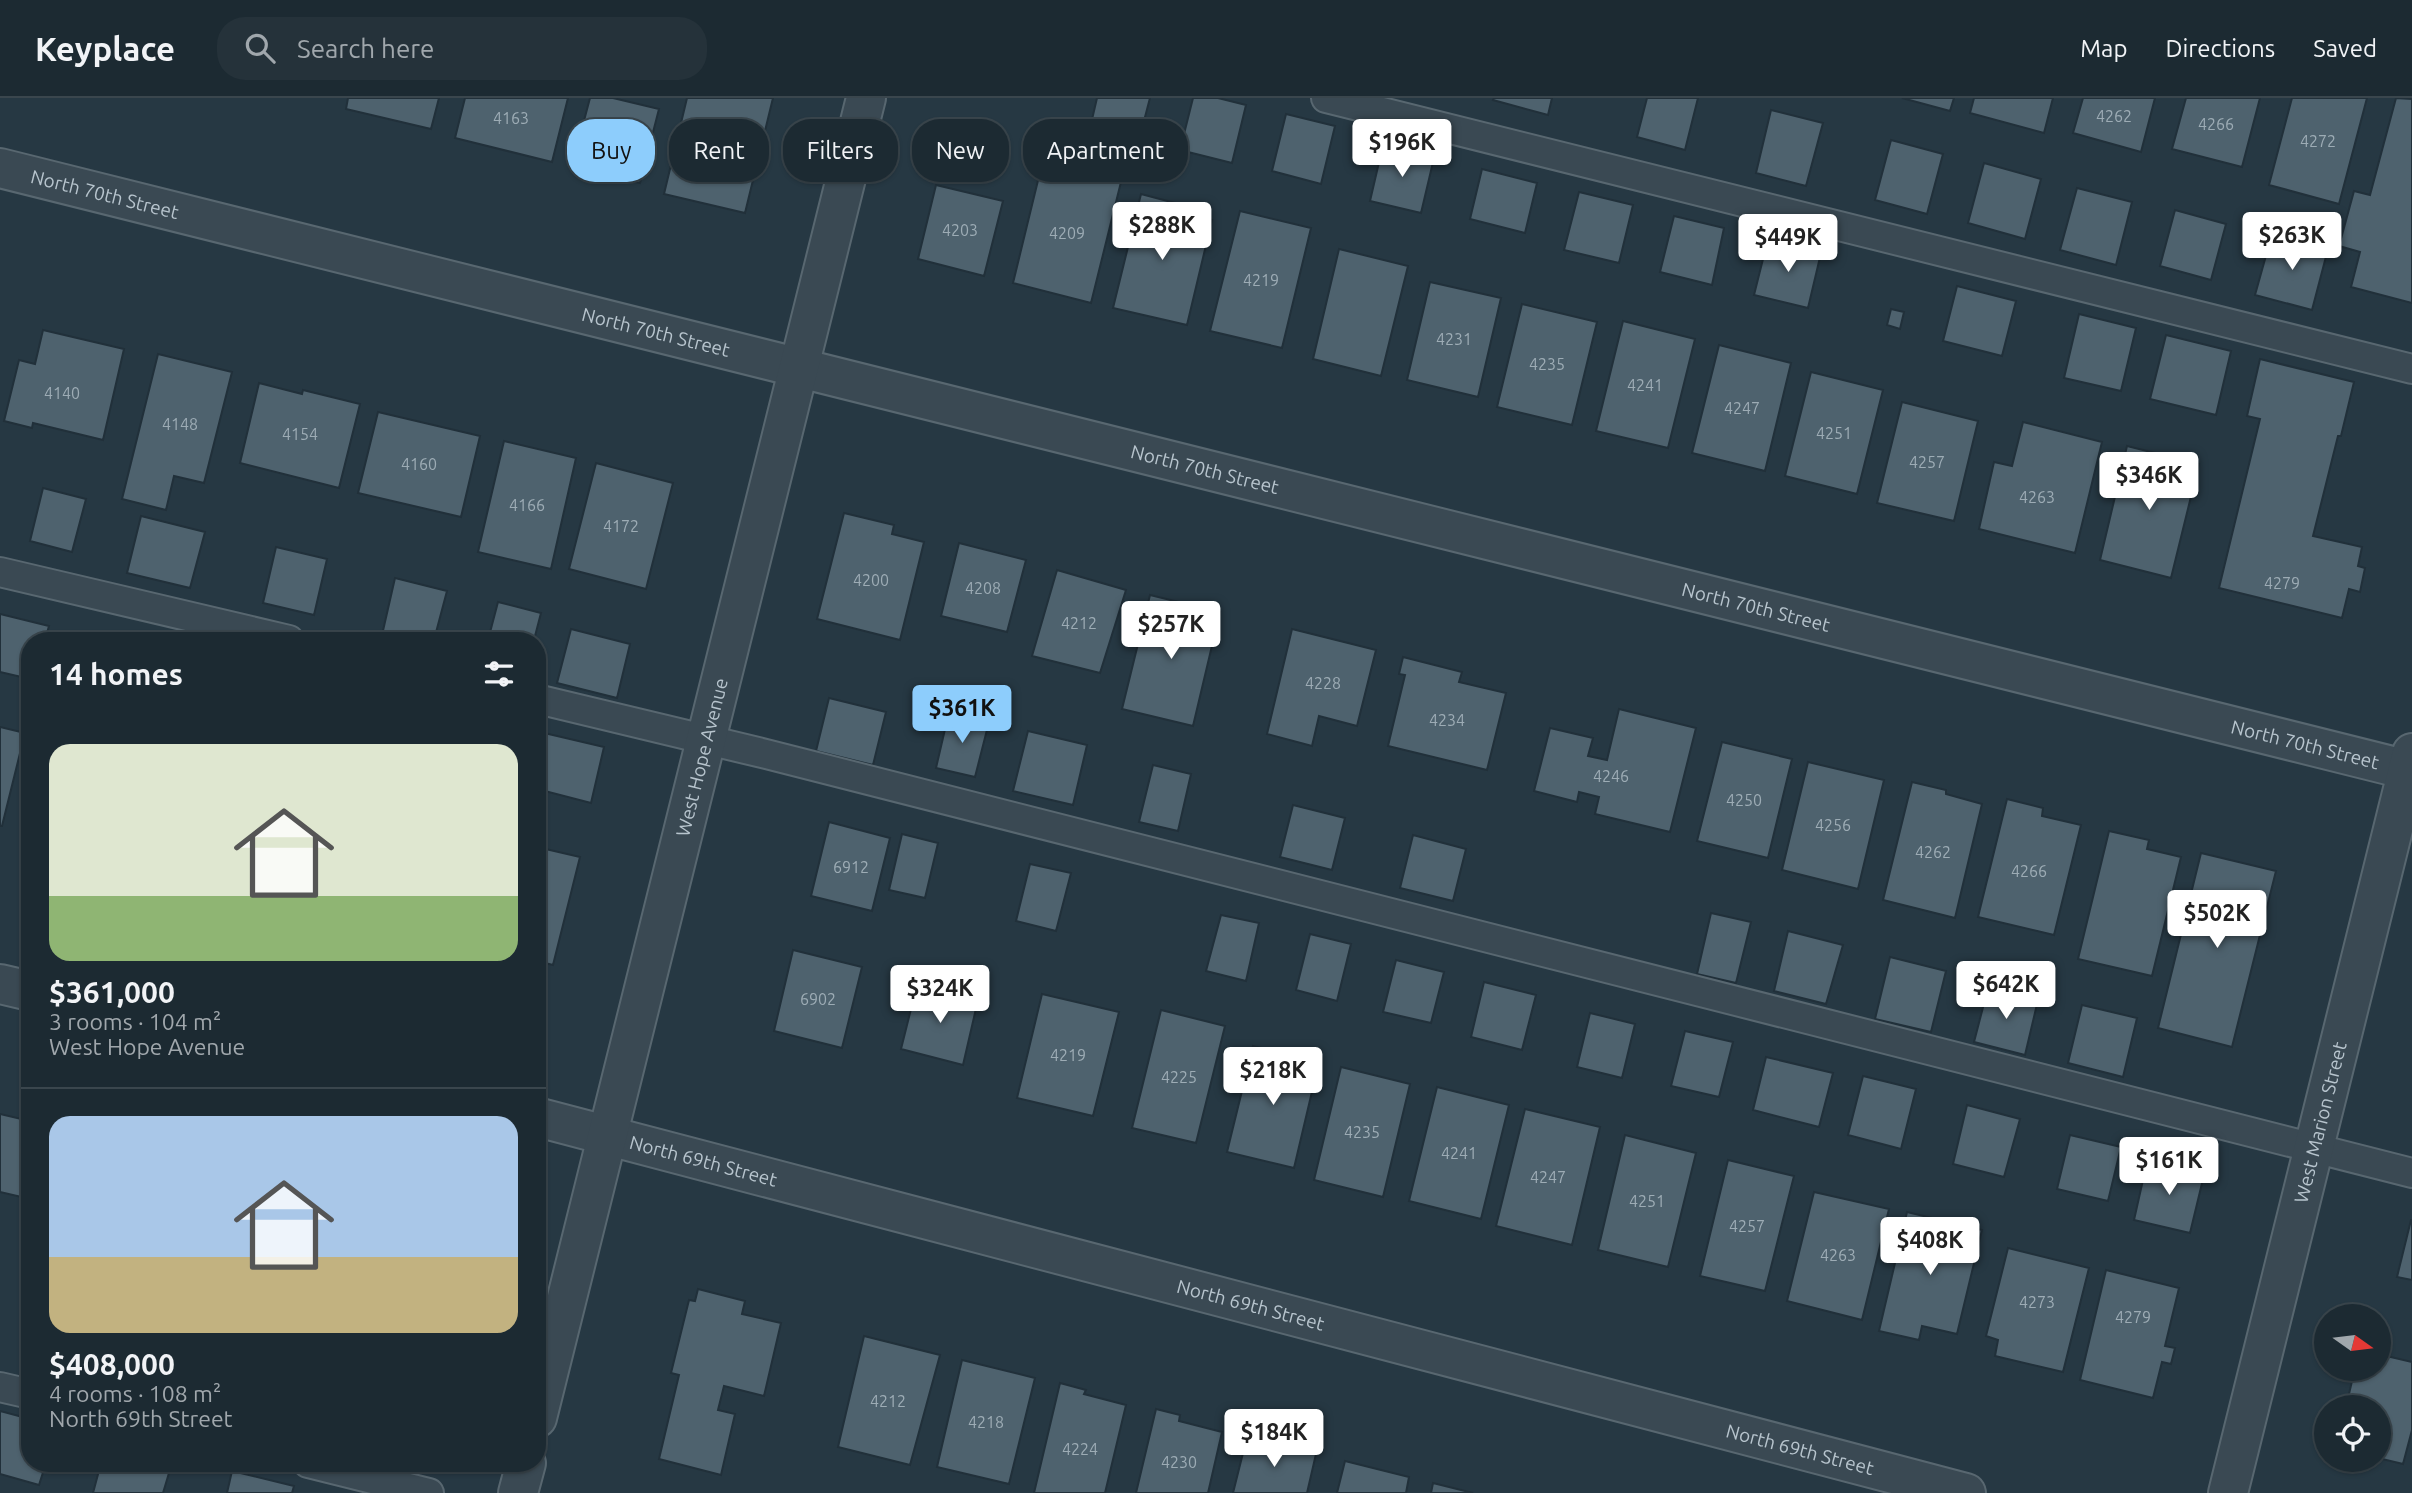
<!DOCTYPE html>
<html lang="en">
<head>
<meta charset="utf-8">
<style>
  body { margin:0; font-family:Ubuntu,sans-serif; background:#25323a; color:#f1f3f6; height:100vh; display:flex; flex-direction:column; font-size:26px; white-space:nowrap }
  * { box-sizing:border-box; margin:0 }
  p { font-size:23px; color:#a0a7ac }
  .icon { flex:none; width:38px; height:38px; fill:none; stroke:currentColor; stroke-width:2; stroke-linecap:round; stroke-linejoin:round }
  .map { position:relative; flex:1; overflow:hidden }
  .panel { position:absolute; left:21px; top:534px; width:525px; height:840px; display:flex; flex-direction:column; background:#1c2a32; border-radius:28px; box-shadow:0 2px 5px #0004,0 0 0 2px #3a464d }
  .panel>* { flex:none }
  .top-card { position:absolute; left:567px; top:21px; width:665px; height:63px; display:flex; gap:14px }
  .needle { width:46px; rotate:104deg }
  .tools { position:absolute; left:2314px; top:1206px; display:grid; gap:14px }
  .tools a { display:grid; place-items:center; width:77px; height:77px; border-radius:50%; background:#1c2a32; box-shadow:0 2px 5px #0004,0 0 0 2px #3a464d; font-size:35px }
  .price { position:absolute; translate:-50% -60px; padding:0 16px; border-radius:7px; background:#fff; color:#222; font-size:23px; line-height:46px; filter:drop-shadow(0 2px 4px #0008) }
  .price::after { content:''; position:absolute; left:50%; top:42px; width:21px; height:16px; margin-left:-10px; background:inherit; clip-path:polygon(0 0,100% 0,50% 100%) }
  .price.active { background:#8dcdfc; color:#111 }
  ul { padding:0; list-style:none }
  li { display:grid; align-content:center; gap:14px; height:371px; padding:0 28px }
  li+li { border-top:2px solid #3a464d }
  li span { display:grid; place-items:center; height:217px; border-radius:21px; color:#555 }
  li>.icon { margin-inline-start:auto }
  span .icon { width:126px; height:126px; fill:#fffc; stroke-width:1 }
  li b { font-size:30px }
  h2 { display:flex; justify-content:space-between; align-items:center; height:84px; padding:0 28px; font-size:30px }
  .chip { padding:0 24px; border-radius:28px; background:#1c2a32; box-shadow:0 2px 5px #0004,0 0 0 2px #3a464d; font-size:24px; line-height:63px }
  .chip.active { background:#8dcdfc; color:#111 }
  header { display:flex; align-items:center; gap:42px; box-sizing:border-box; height:98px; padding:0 35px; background:#1c2a32; border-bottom:2px solid #3a464d }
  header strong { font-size:33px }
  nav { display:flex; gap:38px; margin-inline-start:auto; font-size:24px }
  .search { width:490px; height:63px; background:#25323a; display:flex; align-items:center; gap:18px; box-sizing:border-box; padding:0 24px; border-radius:28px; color:#a0a7ac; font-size:26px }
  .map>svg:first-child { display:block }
  .building { fill:#4e626e; stroke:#21303a; stroke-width:2 }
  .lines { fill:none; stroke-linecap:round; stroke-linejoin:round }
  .service-casing { stroke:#586770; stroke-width:32 }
  .minor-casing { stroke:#586770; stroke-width:42 }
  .service { stroke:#3a4953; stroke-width:28 }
  .minor { stroke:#3a4953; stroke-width:38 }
  .labels { text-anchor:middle; stroke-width:7; stroke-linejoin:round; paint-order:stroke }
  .number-label { font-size:16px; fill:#9dacb5 }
  .street-label { font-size:19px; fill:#b7c4cd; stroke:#1f2e38 }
</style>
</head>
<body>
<header>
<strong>Keyplace</strong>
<div class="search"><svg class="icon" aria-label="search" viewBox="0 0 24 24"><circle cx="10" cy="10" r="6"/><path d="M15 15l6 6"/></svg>Search here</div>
<nav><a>Map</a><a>Directions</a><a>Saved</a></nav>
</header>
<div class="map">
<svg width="2412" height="1395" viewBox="0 0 2412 1395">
  <rect width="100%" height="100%" fill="#263843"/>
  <!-- building -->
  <g class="building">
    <polygon points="348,0 439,0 431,31 346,11"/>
    <polygon points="465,0 568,0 552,64 455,40"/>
    <polygon points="590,0 613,0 659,11 640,85 572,68"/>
    <polygon points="687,0 773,0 745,115 664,96"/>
    <polygon points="1097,0 1150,0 1139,42 1090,30"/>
    <polygon points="1193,0 1218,0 1246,7 1232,65 1180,52"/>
    <polygon points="1494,0 1552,0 1548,17 1493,2"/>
    <polygon points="1647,0 1698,0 1685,52 1637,39"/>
    <polygon points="1902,0 1954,0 1950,13"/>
    <polygon points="1974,0 2053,0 2044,35 1970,15"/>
    <polygon points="2083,0 2155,0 2141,54 2073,35"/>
    <polygon points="2186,0 2260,0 2242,69 2172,51"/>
    <polygon points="2292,0 2367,0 2339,106 2269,87"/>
    <polygon points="2396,0 2412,1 2412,205 2351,189 2360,154 2339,148 2354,93 2370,97"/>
    <polygon points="1771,12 1823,25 1806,88 1756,75"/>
    <polygon points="1286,16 1335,28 1321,86 1272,73"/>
    <polygon points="1891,42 1943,56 1927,116 1875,102"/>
    <polygon points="1383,47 1434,60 1421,115 1370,103"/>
    <polygon points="1984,65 2041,81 2025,141 1968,125"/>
    <polygon points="1042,66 1121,84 1091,205 1013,185"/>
    <polygon points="1482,71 1537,85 1525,135 1470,121"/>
    <polygon points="936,87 1003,103 984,178 918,161"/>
    <polygon points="2077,90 2132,104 2116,167 2060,152"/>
    <polygon points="1579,94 1633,107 1619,165 1564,152"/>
    <polygon points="1141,96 1175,105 1173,112 1212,122 1187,227 1113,210"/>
    <polygon points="2175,112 2226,126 2211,182 2160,168"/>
    <polygon points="1240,113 1311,130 1282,250 1210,233"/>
    <polygon points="1674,118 1724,130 1712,187 1660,174"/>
    <polygon points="2272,136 2328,151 2312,212 2255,197"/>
    <polygon points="1768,141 1821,155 1808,210 1754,197"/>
    <polygon points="1339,151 1408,168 1381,278 1313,261"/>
    <polygon points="1430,184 1501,200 1478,299 1407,282"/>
    <polygon points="1957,188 2016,203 2002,258 1943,243"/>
    <polygon points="1522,206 1597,224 1572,327 1497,309"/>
    <polygon points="1891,211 1904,214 1900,231 1887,227"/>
    <polygon points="2079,216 2136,230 2121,293 2064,280"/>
    <polygon points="1623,223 1695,241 1668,350 1596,333"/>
    <polygon points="43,232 124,251 103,342 33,325 32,330 4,323 19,262 35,266"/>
    <polygon points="2166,237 2231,253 2216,317 2150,301"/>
    <polygon points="1719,247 1791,265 1765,373 1692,355"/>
    <polygon points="158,256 232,274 204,385 174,378 166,412 122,401"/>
    <polygon points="2260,261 2354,284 2341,338 2338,338 2313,438 2362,449 2358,468 2365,470 2360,494 2349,491 2342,520 2219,490 2260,321 2247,318"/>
    <polygon points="1811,274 1883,292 1857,396 1785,378"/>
    <polygon points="259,285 302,296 303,292 360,306 339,390 240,365"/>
    <polygon points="1902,304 1978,323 1954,423 1877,405"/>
    <polygon points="378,314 480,338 461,419 358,395"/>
    <polygon points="2023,324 2102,344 2075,455 1979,431 1994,364 2012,368"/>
    <polygon points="504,343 576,360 551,471 478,454"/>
    <polygon points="2127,348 2199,366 2171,480 2100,462"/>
    <polygon points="596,365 673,385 646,491 569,471"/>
    <polygon points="43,390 86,401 72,454 30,443"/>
    <polygon points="844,415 894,427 892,436 924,444 900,542 817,521"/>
    <polygon points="141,418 205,434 190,490 127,475"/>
    <polygon points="959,445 1026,462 1007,534 941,518"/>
    <polygon points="276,449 327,461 314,517 263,505"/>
    <polygon points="1057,472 1126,492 1100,575 1032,558"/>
    <polygon points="395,480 447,493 434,542 402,542 382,537"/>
    <polygon points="1150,497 1220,514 1193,628 1122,611"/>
    <polygon points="498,504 541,515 534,542 488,542"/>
    <polygon points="0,516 49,528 45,542 30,542 30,581 0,574"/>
    <polygon points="571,531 630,546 617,600 557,585"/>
    <polygon points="1292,531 1376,552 1357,628 1319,618 1312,648 1267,636"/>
    <polygon points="1403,559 1462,574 1459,584 1506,595 1487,672 1388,648 1405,577 1399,576"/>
    <polygon points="829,600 886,614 873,667 816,653"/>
    <polygon points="1619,611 1696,630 1670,734 1595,716 1599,699 1579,694 1577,704 1534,693 1550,630 1593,640 1588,658 1607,662"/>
    <polygon points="949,614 989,624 975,679 936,670"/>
    <polygon points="0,629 25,635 2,728 0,728"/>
    <polygon points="1028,633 1087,647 1073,707 1013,693"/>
    <polygon points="540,634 604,649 591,705 537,691 537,647"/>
    <polygon points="1722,644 1792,661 1768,760 1697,743"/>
    <polygon points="1808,664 1884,682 1858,791 1782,772"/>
    <polygon points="1153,667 1191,676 1178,733 1139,724"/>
    <polygon points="1912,684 1946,692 1946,696 1982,706 1955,820 1883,802"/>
    <polygon points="2007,701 2043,710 2042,718 2081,727 2054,837 1978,819"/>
    <polygon points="1293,707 1345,720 1332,772 1280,759"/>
    <polygon points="829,724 890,740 872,813 811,798"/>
    <polygon points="2109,733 2149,742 2147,751 2181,759 2152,878 2078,861"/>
    <polygon points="902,736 938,745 925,800 889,792"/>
    <polygon points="1413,737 1466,751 1453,803 1400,790"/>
    <polygon points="537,749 580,759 553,867 537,863"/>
    <polygon points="2201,755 2276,773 2232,949 2158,930"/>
    <polygon points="1030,766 1071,775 1056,833 1016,823"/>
    <polygon points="1711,815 1751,824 1736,885 1697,876"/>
    <polygon points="1221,817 1259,825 1246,883 1206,873"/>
    <polygon points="1788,833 1843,847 1826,906 1774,893"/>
    <polygon points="1310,836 1351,846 1337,903 1296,892"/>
    <polygon points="793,852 862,869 842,950 774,933"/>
    <polygon points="1890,859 1946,873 1931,934 1875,921"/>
    <polygon points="1396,862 1444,874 1431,925 1383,914"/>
    <polygon points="1484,884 1536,897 1522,952 1471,939"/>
    <polygon points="917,887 978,902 963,967 901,951"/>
    <polygon points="1988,890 2038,902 2025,957 1974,944"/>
    <polygon points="1042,896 1119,914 1093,1018 1017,1000"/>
    <polygon points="2082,907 2137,920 2123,979 2068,965"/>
    <polygon points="1161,912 1225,928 1196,1045 1132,1030"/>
    <polygon points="1590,915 1635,926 1622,980 1577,969"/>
    <polygon points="1685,933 1733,944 1719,999 1671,988"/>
    <polygon points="1253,948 1319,964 1294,1070 1227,1054"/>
    <polygon points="1766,959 1833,975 1819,1029 1753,1012"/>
    <polygon points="1341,969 1410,986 1383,1099 1314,1082"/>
    <polygon points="1863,978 1916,991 1901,1051 1848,1037"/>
    <polygon points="1437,989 1509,1007 1481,1121 1409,1103"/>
    <polygon points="1967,1007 2020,1021 2004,1079 1953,1066"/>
    <polygon points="1525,1011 1600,1029 1572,1147 1496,1128"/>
    <polygon points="0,1016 30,1023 30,1101 0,1094"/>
    <polygon points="1625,1037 1696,1055 1668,1169 1598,1152"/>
    <polygon points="2070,1037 2121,1049 2108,1103 2057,1091"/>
    <polygon points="1728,1062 1794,1078 1765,1193 1700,1178"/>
    <polygon points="2147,1064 2204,1077 2190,1135 2134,1122"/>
    <polygon points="1814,1094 1889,1111 1862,1222 1787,1203"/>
    <polygon points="1907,1114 1982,1132 1957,1236 1922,1228 1919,1242 1879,1233"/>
    <polygon points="2411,1122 2412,1122 2412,1182 2397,1179"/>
    <polygon points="2008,1150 2089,1170 2063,1274 1995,1258 1998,1242 1986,1238"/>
    <polygon points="2106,1172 2179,1190 2165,1248 2175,1250 2171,1266 2162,1264 2153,1300 2080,1282"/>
    <polygon points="698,1191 745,1203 742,1216 781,1225 764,1298 724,1288 718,1312 735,1316 721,1377 659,1361 679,1277 671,1275 689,1202 695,1203"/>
    <polygon points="864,1238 940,1257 910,1367 838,1349"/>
    <polygon points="2378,1256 2412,1264 2412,1332 2403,1366 2378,1360 2378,1309 2346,1309 2355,1270 2378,1270"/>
    <polygon points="962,1262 1035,1280 1009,1386 937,1369"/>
    <polygon points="1060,1285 1086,1292 1084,1296 1126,1307 1105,1395 1034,1395"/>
    <polygon points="1156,1311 1180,1317 1179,1323 1222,1334 1208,1395 1136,1395"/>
    <polygon points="0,1313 30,1321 30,1365 46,1365 39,1387 0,1376"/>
    <polygon points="1247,1339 1316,1356 1307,1395 1233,1395"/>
    <polygon points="1345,1363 1409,1379 1406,1395 1337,1395"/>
    <polygon points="101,1365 172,1365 163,1395 93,1395"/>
    <polygon points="232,1373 294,1388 292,1395 227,1395"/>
    <polygon points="1433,1385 1473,1395 1431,1395"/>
  </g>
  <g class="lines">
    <defs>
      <g id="service">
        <polyline points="1326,0 2412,271"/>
        <polyline points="0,474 289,542"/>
        <polyline points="537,601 766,656 2412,1075"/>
        <polyline points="0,1289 30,1296"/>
        <polyline points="308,1365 429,1395"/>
      </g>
      <g id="minor">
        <path id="s1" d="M0 70 2412 673"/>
        <polyline points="0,886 30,893"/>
        <path id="s2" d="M537 1019 1966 1395"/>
        <path id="s3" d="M537 1320 866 0"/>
        <polyline points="518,1395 526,1365"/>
        <path id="s4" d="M2228 1395 2412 655"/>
      </g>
    </defs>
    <!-- service casing -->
    <use href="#service" class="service-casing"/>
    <!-- minor casing -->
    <use href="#minor" class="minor-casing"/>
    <!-- service -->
    <use href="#service" class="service"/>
    <!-- minor -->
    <use href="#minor" class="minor"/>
  </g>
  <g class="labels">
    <!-- number labels -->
    <g class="number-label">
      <text x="2114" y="24">4262</text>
      <text x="511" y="26">4163</text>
      <text x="2216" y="32">4266</text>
      <text x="2318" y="49">4272</text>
      <text x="960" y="138">4203</text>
      <text x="1067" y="141">4209</text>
      <text x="1261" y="188">4219</text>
      <text x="1454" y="247">4231</text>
      <text x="1547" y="272">4235</text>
      <text x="1645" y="293">4241</text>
      <text x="62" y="301">4140</text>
      <text x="1742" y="316">4247</text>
      <text x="180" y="332">4148</text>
      <text x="1834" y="341">4251</text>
      <text x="300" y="342">4154</text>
      <text x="1927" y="370">4257</text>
      <text x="419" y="372">4160</text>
      <text x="2037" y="405">4263</text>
      <text x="527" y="413">4166</text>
      <text x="621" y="434">4172</text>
      <text x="871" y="488">4200</text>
      <text x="2282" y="491">4279</text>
      <text x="983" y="496">4208</text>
      <text x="1079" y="531">4212</text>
      <text x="1323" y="591">4228</text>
      <text x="1447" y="628">4234</text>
      <text x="1611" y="684">4246</text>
      <text x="1744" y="708">4250</text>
      <text x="1833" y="733">4256</text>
      <text x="1933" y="760">4262</text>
      <text x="851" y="775">6912</text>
      <text x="2029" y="779">4266</text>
      <text x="818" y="907">6902</text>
      <text x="1068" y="963">4219</text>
      <text x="1179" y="985">4225</text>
      <text x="1362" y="1040">4235</text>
      <text x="1459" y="1061">4241</text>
      <text x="1548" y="1085">4247</text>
      <text x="1647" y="1109">4251</text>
      <text x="1747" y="1134">4257</text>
      <text x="1838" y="1163">4263</text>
      <text x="2037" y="1210">4273</text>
      <text x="2133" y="1225">4279</text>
      <text x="888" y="1309">4212</text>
      <text x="986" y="1330">4218</text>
      <text x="1080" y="1357">4224</text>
      <text x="1179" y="1370">4230</text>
    </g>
    <!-- street labels -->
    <g class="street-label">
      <text dy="7" stroke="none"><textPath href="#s1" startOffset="108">North 70th Street</textPath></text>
      <text dy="7" stroke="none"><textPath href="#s1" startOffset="676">North 70th Street</textPath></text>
      <text dy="7" stroke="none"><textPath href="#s1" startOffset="1242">North 70th Street</textPath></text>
      <text dy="7" stroke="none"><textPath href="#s1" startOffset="1810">North 70th Street</textPath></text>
      <text dy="7" stroke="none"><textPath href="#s1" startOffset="2376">North 70th Street</textPath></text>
      <text dy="7" stroke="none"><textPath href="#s3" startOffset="681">West Hope Avenue</textPath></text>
      <text dy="7" stroke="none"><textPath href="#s4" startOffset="382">West Marion Street</textPath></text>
      <text dy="7" stroke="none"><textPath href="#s2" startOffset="172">North 69th Street</textPath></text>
      <text dy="7" stroke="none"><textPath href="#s2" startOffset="738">North 69th Street</textPath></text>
      <text dy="7" stroke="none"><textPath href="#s2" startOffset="1306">North 69th Street</textPath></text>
    </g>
  </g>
</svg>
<div class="tools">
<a><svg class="needle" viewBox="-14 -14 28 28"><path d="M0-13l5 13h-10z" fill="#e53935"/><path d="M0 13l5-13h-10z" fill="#a0a7ac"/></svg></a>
<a><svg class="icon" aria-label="locate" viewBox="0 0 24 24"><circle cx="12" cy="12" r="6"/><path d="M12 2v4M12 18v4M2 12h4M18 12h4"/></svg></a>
</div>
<b class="price" style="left:1402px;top:81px">$196K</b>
<b class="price" style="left:1162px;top:164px">$288K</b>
<b class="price" style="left:2292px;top:174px">$263K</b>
<b class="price" style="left:1788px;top:176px">$449K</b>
<b class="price" style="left:2149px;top:414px">$346K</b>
<b class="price" style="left:1171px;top:563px">$257K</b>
<b class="price active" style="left:962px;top:647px">$361K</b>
<b class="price" style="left:2217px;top:852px">$502K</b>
<b class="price" style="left:2006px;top:923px">$642K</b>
<b class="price" style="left:940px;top:927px">$324K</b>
<b class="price" style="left:1273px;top:1009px">$218K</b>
<b class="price" style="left:2169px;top:1099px">$161K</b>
<b class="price" style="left:1930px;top:1179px">$408K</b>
<b class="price" style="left:1274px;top:1371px">$184K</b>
<div class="top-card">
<a class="chip active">Buy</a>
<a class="chip">Rent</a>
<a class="chip">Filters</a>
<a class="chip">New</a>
<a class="chip">Apartment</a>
</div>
<section class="panel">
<h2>14 homes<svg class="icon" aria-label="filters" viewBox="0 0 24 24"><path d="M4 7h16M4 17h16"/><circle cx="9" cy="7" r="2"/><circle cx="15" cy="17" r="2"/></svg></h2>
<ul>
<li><span style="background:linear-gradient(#dfe7d0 70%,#8fb573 0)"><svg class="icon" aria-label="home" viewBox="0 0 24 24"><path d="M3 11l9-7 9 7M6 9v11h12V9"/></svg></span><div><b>$361,000</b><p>3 rooms · 104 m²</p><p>West Hope Avenue</p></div></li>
<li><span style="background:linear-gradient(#a9c7e8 65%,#c2b280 0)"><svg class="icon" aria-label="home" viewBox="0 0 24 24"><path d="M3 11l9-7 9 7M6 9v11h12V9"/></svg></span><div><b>$408,000</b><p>4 rooms · 108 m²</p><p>North 69th Street</p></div></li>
</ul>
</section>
</div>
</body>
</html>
